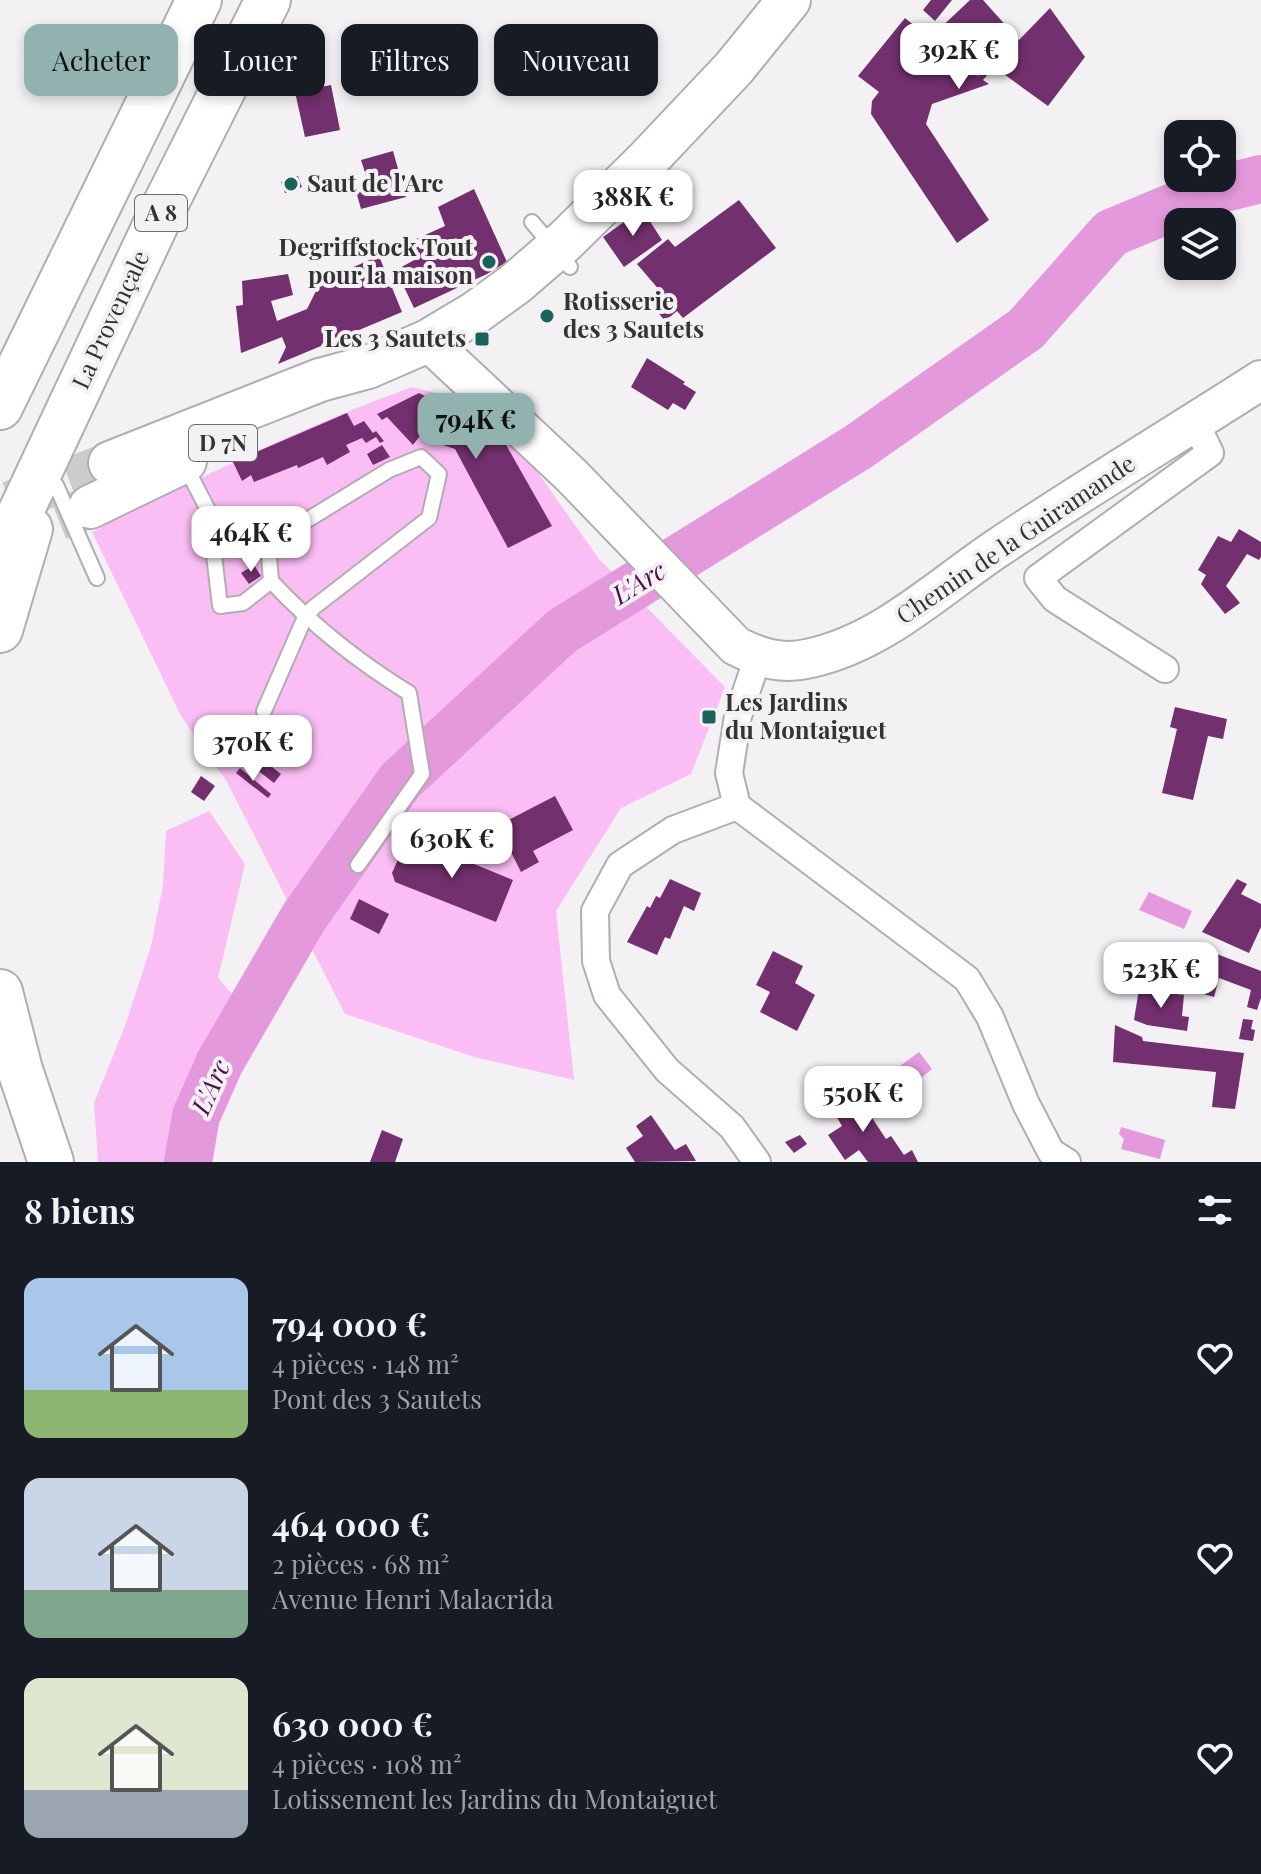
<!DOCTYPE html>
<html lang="fr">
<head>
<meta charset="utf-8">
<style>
  body { margin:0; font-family:"Playfair Display",serif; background:#242831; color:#f1f3f6; height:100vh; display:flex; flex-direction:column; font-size:30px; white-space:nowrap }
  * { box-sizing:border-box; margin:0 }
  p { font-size:26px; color:#9ea1a6 }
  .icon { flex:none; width:44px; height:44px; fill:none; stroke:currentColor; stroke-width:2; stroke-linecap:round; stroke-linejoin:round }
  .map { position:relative; height:1162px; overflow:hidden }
  .panel { display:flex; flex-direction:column; background:#171b24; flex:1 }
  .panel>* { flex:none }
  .banner { position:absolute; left:24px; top:24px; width:800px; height:72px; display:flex; gap:16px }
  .controls { position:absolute; left:1164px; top:120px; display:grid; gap:16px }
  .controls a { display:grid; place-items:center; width:72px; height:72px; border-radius:16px; background:#171b24; box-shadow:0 4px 12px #0003; font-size:40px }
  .price { position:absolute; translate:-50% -68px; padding:0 18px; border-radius:16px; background:#fff; color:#222; font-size:26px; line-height:52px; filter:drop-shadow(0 2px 4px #0008) }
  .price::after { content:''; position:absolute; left:50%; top:48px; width:24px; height:18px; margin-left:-12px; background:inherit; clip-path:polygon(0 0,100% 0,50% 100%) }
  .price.on { background:#91b2af; color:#111 }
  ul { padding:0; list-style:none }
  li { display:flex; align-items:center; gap:24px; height:200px; padding:0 24px }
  li span { display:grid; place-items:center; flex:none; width:224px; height:160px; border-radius:16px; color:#555 }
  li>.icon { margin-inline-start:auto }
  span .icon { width:96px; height:96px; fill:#fffc; stroke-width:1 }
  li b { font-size:34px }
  h2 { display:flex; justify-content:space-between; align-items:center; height:96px; padding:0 24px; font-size:34px }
  .tag { padding:0 28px; border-radius:16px; background:#171b24; box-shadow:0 4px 12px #0003; font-size:28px; line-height:72px }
  .tag.on { background:#91b2af; color:#111 }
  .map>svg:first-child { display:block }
  .green { fill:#fbbef4 }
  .water { fill:#e499dc }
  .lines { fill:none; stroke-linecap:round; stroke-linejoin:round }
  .river { stroke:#e499dc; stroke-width:48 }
  .building { fill:#73306e }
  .primary-tunnel { stroke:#cecbce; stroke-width:42; stroke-dasharray:42 21; stroke-linecap:butt }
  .lane-casing { stroke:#b1adb0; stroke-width:18 }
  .street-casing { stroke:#b1adb0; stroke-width:30 }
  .secondary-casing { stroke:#b1adb0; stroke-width:42 }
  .primary-casing { stroke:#b1adb0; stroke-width:46 }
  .highway-casing { stroke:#b1adb0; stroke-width:48 }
  .lane { stroke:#fff; stroke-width:14 }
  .street { stroke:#fff; stroke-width:26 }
  .secondary { stroke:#fff; stroke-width:38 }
  .primary { stroke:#fff; stroke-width:42 }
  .highway { stroke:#fff; stroke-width:44 }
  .poi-dot { fill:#1b6358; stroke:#f4f1f4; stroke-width:3 }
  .labels { text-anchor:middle; stroke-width:8; stroke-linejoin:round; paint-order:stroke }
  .shield { fill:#f4f1f4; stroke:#6e6b6e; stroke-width:2 }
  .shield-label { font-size:22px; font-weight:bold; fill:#343234 }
  .poi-label { font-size:24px; font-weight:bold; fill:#343234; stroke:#f4f1f4; text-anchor:start }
  .street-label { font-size:24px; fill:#343234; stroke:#f4f1f4 }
  .water-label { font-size:26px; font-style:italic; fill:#500d4c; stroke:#f4f1f4 }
</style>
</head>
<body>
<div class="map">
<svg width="1261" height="1162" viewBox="0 0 1261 1162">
  <rect width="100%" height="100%" fill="#f4f1f4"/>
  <!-- green -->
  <g class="green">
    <path d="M412 387 475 403 531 463 599 559 725 687 691 774 621 808 556 911 574 1080 474 1057 345 1014 227 782 181 716 92 532C197 479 301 427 412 387Z"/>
    <polygon points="209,811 245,864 218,978 248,1012 220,1062 196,1116 188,1162 98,1162 94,1103 125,1026 151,946 163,885 166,831"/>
  </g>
  <!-- water -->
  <g class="water">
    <polygon points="1149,892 1192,911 1184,929 1139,910"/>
    <polygon points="919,1052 932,1069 905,1091 880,1087 887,1083 884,1078"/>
    <polygon points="1121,1127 1165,1140 1160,1159 1121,1149 1124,1139 1119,1134"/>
  </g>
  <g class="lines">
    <!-- river -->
    <polyline class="river" points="188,1162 196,1116 220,1062 304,917 400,781 562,631 858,447 1026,329 1111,233 1212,191 1261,179"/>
  </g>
  <!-- building -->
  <g class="building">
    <polygon points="931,0 952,0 935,21 923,10"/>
    <polygon points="970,0 983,0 1019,40 1050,8 1085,57 1048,106 994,67 983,80 989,84 932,104 926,124 989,220 957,243 871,114 872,101 879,92 858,76 905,18 980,78 935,33"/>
    <polygon points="331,85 340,130 305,137 295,92"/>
    <polygon points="393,151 406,197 361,209 356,191 370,188 361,160"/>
    <polygon points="298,176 302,187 285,193 281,182"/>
    <polygon points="474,189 507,262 487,274 414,308 396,270 418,258 417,254 409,258 403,245 445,226 438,207"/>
    <polygon points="739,200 776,248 683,318 677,311 665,321 649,302 661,292 637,264 668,239 675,247"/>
    <polygon points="642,209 662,240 624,267 603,237"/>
    <polygon points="379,256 402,312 278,364 286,347 282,337 241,353 236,306 243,305 242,281 288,274 293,295 271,301 277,321 307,309 321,281"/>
    <polygon points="647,358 685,382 683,384 696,392 685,410 673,403 668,410 631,387"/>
    <polygon points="419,393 441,404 470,405 500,434 552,526 508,548 455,449 419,437 413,445 387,417 382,420 377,414"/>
    <polygon points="347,413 354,426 364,421 373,433 376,431 384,441 380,443 376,437 366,443 362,438 346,445 350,452 327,465 323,457 298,468 297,465 254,482 251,475 242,481 233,462"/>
    <polygon points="382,445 390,457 373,465 367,454"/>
    <polygon points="1239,529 1261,542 1261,557 1259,560 1247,554 1226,586 1240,603 1225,614 1201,584 1206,575 1198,570 1218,536 1231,542"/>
    <polygon points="254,565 261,576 249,584 241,573"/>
    <polygon points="1175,707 1227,719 1223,739 1208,736 1193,800 1162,793 1177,729 1170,727"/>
    <polygon points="263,760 281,774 274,783 256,769"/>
    <polygon points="240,768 271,794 268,798 236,773"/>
    <polygon points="201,776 215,786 204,801 191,792"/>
    <polygon points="555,796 573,830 533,851 539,862 521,872 511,852 504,855 491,829"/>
    <polygon points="408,837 513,880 496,922 395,882 392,873"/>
    <polygon points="670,879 701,893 694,911 684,906 670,939 665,937 657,955 627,942 647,906 650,908 656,896 660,898"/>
    <polygon points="1237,879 1247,884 1241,894 1261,904 1261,927 1249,953 1202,932"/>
    <polygon points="359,899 389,914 379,934 350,919"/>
    <polygon points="1196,946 1261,971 1261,998 1257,1010 1247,1007 1251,990 1219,978 1214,997 1186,989"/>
    <polygon points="773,951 803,966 795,983 815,995 797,1031 760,1012 770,992 756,985"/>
    <polygon points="1139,989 1184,995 1182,1016 1189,1017 1187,1031 1147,1025 1134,1020"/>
    <polygon points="1243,1019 1253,1020 1251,1029 1255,1030 1253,1041 1239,1039"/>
    <polygon points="1115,1025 1142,1037 1143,1041 1244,1053 1235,1109 1212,1107 1216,1072 1113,1062"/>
    <polygon points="846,1092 853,1102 859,1098 886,1139 891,1136 904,1155 912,1150 918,1162 868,1162 859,1150 845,1160 828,1135 842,1126 829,1104"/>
    <polygon points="651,1115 675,1150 686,1144 696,1161 635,1162 626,1148 643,1136 636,1126"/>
    <polygon points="382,1130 403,1139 395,1162 370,1162"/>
    <polygon points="800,1135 807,1144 794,1153 785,1142"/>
  </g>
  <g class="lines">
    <!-- primary-tunnel -->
    <g class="primary-tunnel">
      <polyline points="10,502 110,463"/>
      <polyline points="0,543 90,507"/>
    </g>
    <defs>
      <g id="lane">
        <polyline points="532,222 570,267"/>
        <polyline points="185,465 209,512 220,606 243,603 271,581 268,544 235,537 214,542"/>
        <polyline points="56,485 97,578"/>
        <path d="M271 581C312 625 357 661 409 693L422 774 358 865"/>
        <polyline points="264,711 305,617 313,608 429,518 439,474 421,457 389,470 268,544"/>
      </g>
      <g id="street">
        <polyline points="758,657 738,716 729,773 737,806 967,979 990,1017 1026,1104 1051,1152 1067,1162"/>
        <polyline points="1165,669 1055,599 1038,578 1210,453 1195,422"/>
        <polyline points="737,806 673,830 620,865 595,911 596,961 607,995 667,1070 732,1127 757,1162"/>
      </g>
      <path id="secondary" d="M428 341 572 476 736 646C762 659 783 665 811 658 883 642 939 587 999 547 1085 489 1174 436 1261 380"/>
      <g id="primary">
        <polyline points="110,463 320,380 368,367 428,341 475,313 515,284 566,240 648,159 734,68 789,0"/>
        <polyline points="90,507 185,461"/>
      </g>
      <g id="highway">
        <polyline points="0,407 199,0"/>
        <polyline points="0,556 163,209 268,0"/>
        <polyline points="0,630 30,529"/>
        <polyline points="0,992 20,1070 51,1162"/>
      </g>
    </defs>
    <!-- lane casing -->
    <use href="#lane" class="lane-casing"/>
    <!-- street casing -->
    <use href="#street" class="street-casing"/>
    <!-- secondary casing -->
    <use href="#secondary" class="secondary-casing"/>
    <!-- primary casing -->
    <use href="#primary" class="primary-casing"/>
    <!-- highway casing -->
    <use href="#highway" class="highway-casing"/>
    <!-- lane -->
    <use href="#lane" class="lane"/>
    <!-- street -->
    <use href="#street" class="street"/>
    <!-- secondary -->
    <use href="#secondary" class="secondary"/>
    <!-- primary -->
    <use href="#primary" class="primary"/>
    <!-- highway -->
    <use href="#highway" class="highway"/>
  </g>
  <!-- markers -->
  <g class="poi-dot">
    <circle cx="291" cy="184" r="8"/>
    <circle cx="489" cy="262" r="8"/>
    <circle cx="547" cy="316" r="8"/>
    <rect x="474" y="331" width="16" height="16" rx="4"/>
    <rect x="701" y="709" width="16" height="16" rx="4"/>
  </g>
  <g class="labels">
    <!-- shield labels -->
    <g class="shield">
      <rect x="135" y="195" width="52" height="36" rx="6"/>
      <rect x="189" y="425" width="68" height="36" rx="6"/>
    </g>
    <g class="shield-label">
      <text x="161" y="221">A 8</text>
      <text x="223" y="451">D 7N</text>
    </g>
    <!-- poi labels -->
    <g class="poi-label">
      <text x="307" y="192">Saut de l'Arc</text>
      <text x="473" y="256" text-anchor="end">Degriffstock Tout<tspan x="473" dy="28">pour la maison</tspan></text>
      <text x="563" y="310">Rotisserie<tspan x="563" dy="28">des 3 Sautets</tspan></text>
      <text x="466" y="347" text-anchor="end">Les 3 Sautets</text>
      <text x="725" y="711">Les Jardins<tspan x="725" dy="28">du Montaiguet</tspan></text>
    </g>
    <!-- street labels -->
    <g class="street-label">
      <text transform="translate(111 320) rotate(-65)" y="8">La Provençale</text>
      <text transform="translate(1016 540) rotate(-34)" y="8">Chemin de la Guiramande</text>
    </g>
    <!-- water labels -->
    <g class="water-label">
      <text transform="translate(639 583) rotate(-32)" y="9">L'Arc</text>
      <text transform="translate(211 1087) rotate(-66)" y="9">L'Arc</text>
    </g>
  </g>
</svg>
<div class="controls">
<a><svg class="icon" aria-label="locate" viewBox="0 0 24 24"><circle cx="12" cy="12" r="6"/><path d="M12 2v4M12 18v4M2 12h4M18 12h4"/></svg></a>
<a><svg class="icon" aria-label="layers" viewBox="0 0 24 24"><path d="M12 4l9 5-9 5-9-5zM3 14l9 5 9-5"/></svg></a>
</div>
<b class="price" style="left:959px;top:91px">392K €</b>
<b class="price" style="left:633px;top:238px">388K €</b>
<b class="price on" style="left:476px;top:461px">794K €</b>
<b class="price" style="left:251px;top:574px">464K €</b>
<b class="price" style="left:253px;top:783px">370K €</b>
<b class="price" style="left:452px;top:880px">630K €</b>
<b class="price" style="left:1161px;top:1010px">523K €</b>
<b class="price" style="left:863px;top:1134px">550K €</b>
<div class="banner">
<a class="tag on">Acheter</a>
<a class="tag">Louer</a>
<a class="tag">Filtres</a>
<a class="tag">Nouveau</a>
</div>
</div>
<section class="panel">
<h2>8 biens<svg class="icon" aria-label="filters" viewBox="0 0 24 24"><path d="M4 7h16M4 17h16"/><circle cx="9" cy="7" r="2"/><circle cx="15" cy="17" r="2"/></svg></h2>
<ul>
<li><span style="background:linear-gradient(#a9c7e8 70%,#8fb573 0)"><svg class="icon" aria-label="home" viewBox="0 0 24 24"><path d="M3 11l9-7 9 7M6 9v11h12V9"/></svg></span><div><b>794 000 €</b><p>4 pièces · 148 m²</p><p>Pont des 3 Sautets</p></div><svg class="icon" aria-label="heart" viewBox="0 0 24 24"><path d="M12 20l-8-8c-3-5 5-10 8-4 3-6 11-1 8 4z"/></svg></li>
<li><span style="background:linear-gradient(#c9d6e8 70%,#7fa58c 0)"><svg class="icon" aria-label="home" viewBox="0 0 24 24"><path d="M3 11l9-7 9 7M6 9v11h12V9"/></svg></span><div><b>464 000 €</b><p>2 pièces · 68 m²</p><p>Avenue Henri Malacrida</p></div><svg class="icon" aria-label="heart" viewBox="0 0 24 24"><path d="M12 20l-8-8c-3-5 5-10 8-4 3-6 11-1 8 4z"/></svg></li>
<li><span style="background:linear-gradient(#dfe7d0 70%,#9aa5b1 0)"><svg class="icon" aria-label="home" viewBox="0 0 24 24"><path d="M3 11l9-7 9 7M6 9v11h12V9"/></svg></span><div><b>630 000 €</b><p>4 pièces · 108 m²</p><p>Lotissement les Jardins du Montaiguet</p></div><svg class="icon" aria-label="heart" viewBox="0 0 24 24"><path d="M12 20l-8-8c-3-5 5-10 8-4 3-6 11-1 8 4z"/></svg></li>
</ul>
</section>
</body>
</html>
